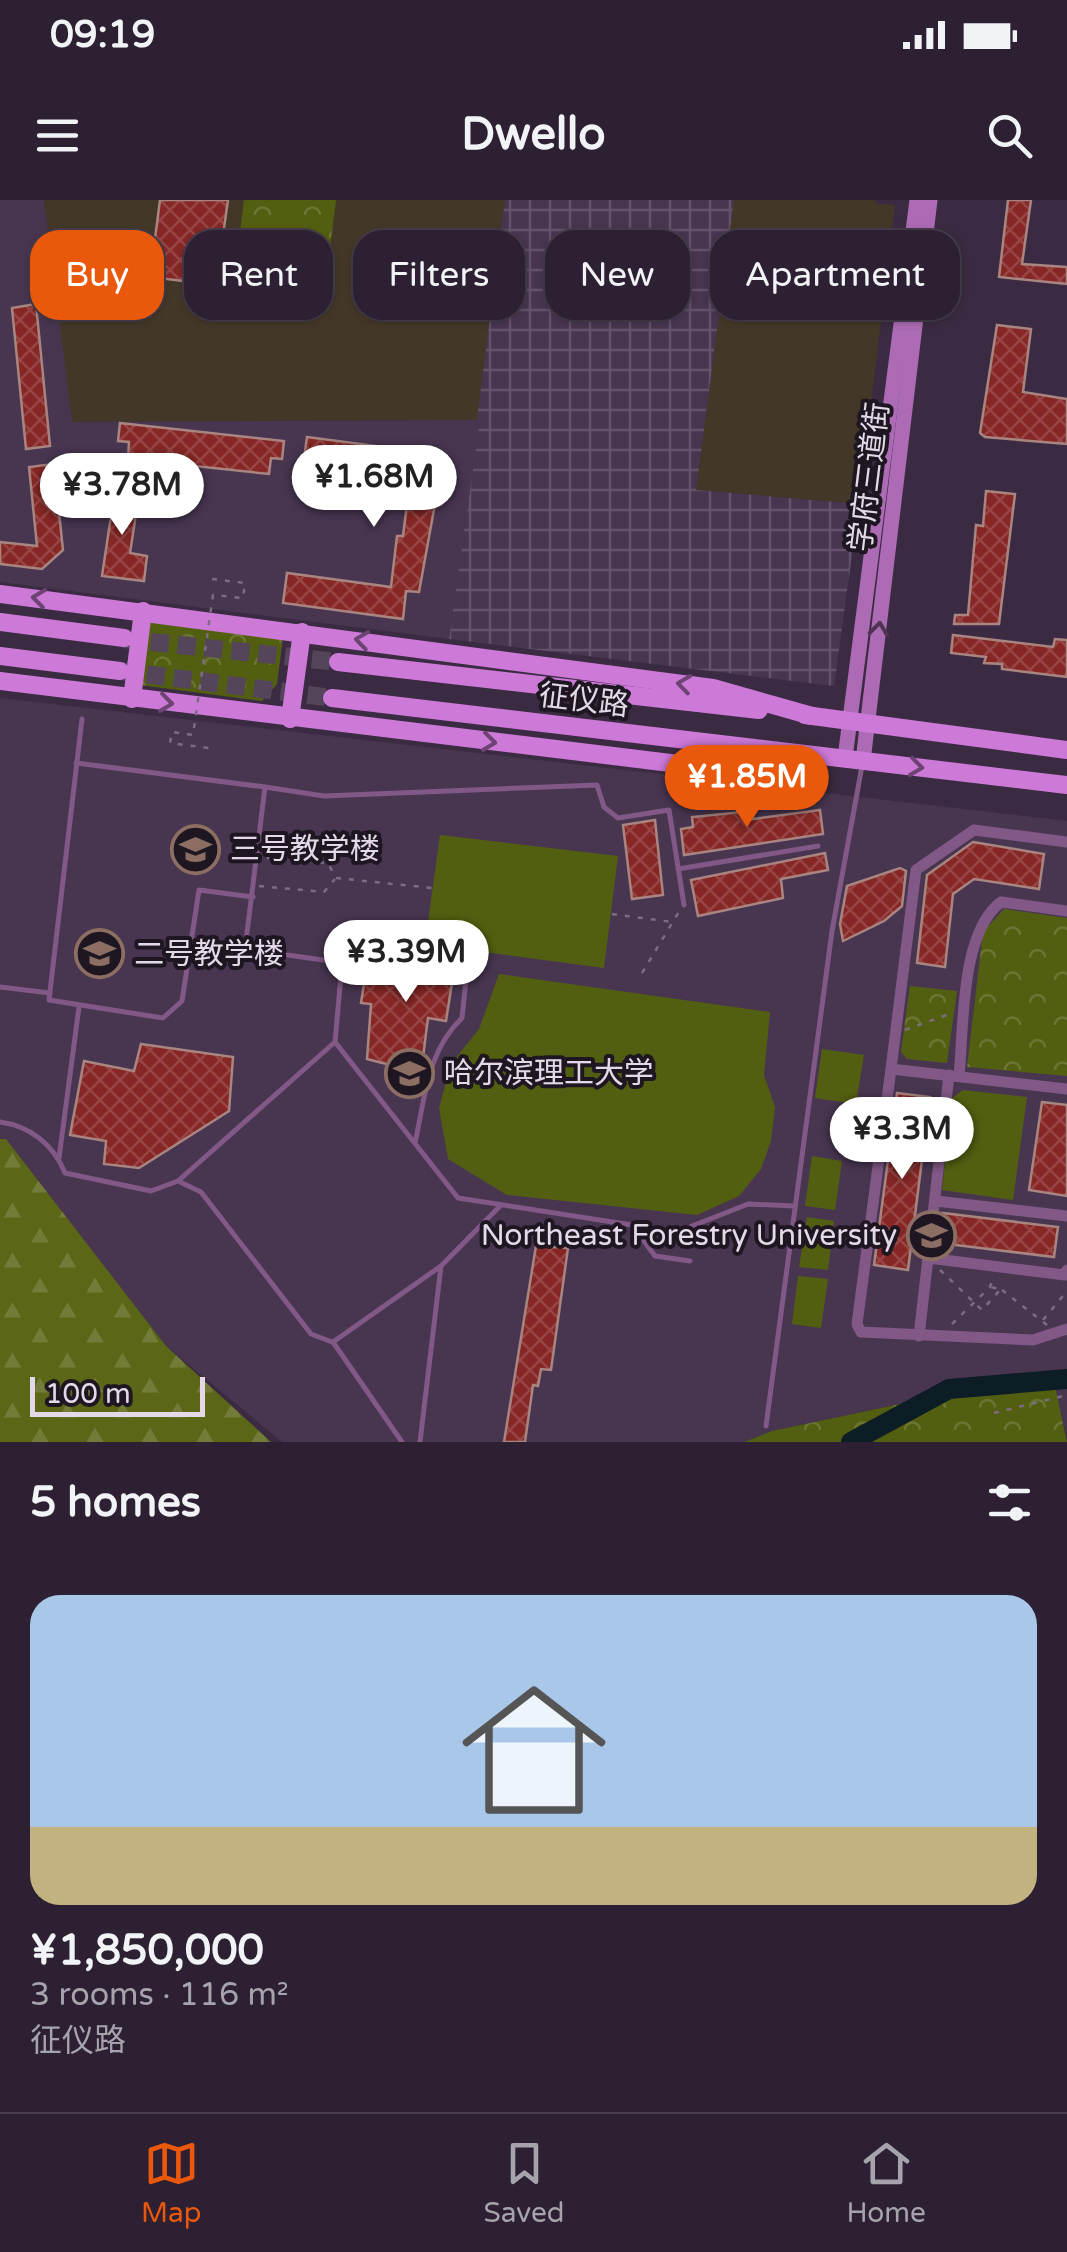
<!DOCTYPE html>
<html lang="en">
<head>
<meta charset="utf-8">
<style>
  body { margin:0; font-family:"Varela Round","Noto Sans SC",sans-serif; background:#34283a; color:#f1f3f6; height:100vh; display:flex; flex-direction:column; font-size:38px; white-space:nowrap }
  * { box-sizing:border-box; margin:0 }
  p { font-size:32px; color:#a6a3ac }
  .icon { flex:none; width:55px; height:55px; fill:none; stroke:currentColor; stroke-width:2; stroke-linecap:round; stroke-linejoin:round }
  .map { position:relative; height:1242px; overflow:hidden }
  .panel { display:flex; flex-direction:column; background:#2c2032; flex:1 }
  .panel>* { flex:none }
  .hud { position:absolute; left:30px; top:30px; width:1008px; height:90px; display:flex; gap:20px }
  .scale { position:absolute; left:30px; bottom:25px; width:175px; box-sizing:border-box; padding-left:10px; border:5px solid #e3d9e8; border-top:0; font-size:28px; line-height:35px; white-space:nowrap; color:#e3d9e8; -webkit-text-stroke:8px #1e1721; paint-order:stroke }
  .price { position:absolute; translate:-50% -85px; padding:0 22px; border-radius:35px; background:#fff; color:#222; font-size:32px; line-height:65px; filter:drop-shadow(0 2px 5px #0008) }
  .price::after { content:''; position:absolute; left:50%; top:60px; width:30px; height:22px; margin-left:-15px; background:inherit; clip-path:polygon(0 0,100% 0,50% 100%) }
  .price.on { background:#ea580c; color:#fff }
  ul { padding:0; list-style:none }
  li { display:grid; align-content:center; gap:20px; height:530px; padding:0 30px }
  li span { display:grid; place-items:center; height:310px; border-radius:30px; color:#555 }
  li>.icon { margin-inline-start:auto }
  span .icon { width:180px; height:180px; fill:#fffc; stroke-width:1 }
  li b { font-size:42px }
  h2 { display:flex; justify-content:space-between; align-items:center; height:120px; padding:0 30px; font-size:42px }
  .tag { padding:0 35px; border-radius:30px; background:#2c2032; box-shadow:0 2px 8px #0004,0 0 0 2px #483e4d; font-size:35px; line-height:90px }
  .tag.on { background:#ea580c; color:#fff }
  .status { display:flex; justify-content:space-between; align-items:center; height:70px; padding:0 50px; background:#2c2032; direction:ltr }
  .status svg { height:28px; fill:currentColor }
  header { display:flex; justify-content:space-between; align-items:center; height:130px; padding:0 30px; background:#2c2032; font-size:45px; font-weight:700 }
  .tab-bar { display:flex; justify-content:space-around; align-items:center; height:140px; border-top:2px solid #483e4d; background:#2c2032; font-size:28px; color:#a6a3ac }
  .tab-bar a { display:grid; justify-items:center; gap:5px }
  .tab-bar .on { color:#ea580c }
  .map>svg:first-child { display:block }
  .commercial { fill:#433828 }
  .industrial { fill:url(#industrial-grid) }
  .built { fill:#483651 }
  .grass { fill:#535f10 }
  .forest { fill:url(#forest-firs) }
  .park { fill:url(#park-crowns) }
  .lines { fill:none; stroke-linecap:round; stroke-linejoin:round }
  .river { stroke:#0d1d25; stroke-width:20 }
  .building { fill:url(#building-cross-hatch); stroke:#a98581; stroke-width:2.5 }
  .primary-tunnel { stroke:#54455b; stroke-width:18; stroke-dasharray:18 9; stroke-linecap:butt }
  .path { stroke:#7b6d81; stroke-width:2.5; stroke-dasharray:5 8; stroke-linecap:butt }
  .service { stroke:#815886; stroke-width:5 }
  .minor { stroke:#815886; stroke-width:11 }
  .secondary { stroke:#ac6bb4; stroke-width:15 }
  .primary { stroke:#cd79d8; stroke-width:18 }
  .path-bridge { stroke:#7b6d81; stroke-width:2.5; stroke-dasharray:5 8; stroke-linecap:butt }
  .oneway { stroke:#6d4373 }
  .oneway2 { stroke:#503454 }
  .labels { text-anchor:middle; stroke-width:8; stroke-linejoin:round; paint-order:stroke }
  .street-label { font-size:30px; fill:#e3d9e8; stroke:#1e1721 }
  .poi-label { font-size:30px; fill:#e3d9e8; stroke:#1e1721; text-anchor:start }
</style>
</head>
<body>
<div class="status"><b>09:19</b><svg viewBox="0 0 49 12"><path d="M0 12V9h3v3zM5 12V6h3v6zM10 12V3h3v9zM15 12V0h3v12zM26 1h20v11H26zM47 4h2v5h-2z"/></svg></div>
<header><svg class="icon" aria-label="menu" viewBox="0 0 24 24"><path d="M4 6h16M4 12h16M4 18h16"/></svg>Dwello<svg class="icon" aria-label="search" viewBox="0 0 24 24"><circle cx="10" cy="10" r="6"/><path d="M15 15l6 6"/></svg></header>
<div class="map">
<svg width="1067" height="1242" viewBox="0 0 1067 1242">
  <defs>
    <pattern id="industrial-grid" width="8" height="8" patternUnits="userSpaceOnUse" patternTransform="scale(2.5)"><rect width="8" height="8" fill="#483651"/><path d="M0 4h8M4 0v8" fill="none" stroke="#62526a"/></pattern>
    <pattern id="forest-firs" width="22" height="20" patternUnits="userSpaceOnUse" patternTransform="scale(2.5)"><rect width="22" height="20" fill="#5b6716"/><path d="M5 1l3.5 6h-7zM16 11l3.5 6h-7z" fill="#727c38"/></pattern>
    <pattern id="park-crowns" width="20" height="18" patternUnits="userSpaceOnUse" patternTransform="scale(2.5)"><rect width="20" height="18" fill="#535f10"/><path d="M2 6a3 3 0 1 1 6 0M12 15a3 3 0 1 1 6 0" fill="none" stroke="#6c7533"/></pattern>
    <pattern id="building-cross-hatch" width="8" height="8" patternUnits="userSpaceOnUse" patternTransform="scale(2.5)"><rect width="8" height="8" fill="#862725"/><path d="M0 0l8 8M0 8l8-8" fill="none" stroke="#974645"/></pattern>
  </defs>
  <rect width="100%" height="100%" fill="#3b2b42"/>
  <!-- commercial -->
  <g class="commercial">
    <polygon points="44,0 505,0 480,220 71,222"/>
    <polygon points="734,0 876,0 876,4 895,5 859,304 696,290"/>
  </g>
  <!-- industrial -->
  <polygon class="industrial" points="505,0 734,0 696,290 859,304 834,486 449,439"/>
  <!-- built -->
  <g class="built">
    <polygon points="0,0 44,0 72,222 480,220 449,439 0,382"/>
    <polygon points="0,498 1067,621 1067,1237 1051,1172 772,1231 744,1242 282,1242 166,1146 6,939 0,939"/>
  </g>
  <!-- grass -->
  <g class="grass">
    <polygon points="440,635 618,656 604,768 425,744"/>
    <polygon points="499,774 770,812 764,875 775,907 771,941 761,969 739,996 697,1015 507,995 448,959 439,908 451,864 479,829"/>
    <polygon points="822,849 864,855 856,904 815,898"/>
    <polygon points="963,890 1027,897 1013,1000 942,990 952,898"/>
    <polygon points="812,956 842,961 835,1010 805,1006"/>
    <polygon points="807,1017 834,1021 828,1070 799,1067"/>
    <polygon points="798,1076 828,1079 821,1128 792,1124"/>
  </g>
  <!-- forest -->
  <polygon class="forest" points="0,939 6,939 166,1146 271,1242 0,1242"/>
  <!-- park -->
  <g class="park">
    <polygon points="244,0 336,0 324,94 234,82"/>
    <polygon points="150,419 283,437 277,484 262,501 140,485"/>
    <polygon points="1004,709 1067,718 1067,876 967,867 983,732"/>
    <polygon points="910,786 957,791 947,863 907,859 901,852"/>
    <polygon points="1052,1172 1067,1242 744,1242 772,1231"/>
  </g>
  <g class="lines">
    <!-- river -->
    <polyline class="river" points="851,1242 949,1189 1067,1179"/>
  </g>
  <!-- building -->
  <g class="building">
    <polygon points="160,0 228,0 216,85 150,77"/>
    <polygon points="1008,0 1031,0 1022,64 1067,67 1067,84 999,77"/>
    <polygon points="36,104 50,246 26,249 12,108"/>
    <polygon points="997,125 1031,129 1023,192 1067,199 1067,244 985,237 980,233"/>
    <polygon points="120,223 284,241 282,259 271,258 269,274 128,259 129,242 118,241"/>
    <polygon points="307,237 430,253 428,269 441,271 419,392 406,391 403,419 283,403 287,373 391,387 397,336 403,336 410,280 303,266"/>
    <polygon points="54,264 63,350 42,369 0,364 0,342 37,346 29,267"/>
    <polygon points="105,290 139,295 130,353 147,356 144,381 102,376 111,316 101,315"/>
    <polygon points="986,291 1015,294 999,424 954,424 955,415 968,415 976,325 983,326"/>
    <polygon points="953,435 1053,447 1055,439 1067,440 1067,477 1002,469 1002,464 984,463 986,457 951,453"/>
    <polygon points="820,610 823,634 684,655 681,629 693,627 692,617 753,611 753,619"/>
    <polygon points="655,620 663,695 632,699 623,625"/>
    <polygon points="973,642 1044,654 1039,689 974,679 953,694 945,767 917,763 927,675"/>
    <polygon points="825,653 828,670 781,679 783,698 698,716 691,680"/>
    <polygon points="900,668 906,671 902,706 884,721 843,741 840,724 847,686"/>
    <polygon points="380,749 456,757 446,821 428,818 421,873 367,859 371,804 361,803 366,771 376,773"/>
    <polygon points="141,844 233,857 229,911 139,968 104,964 106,941 70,935 84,861 134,871"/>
    <polygon points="897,893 930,897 908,1070 874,1065"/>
    <polygon points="1042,902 1067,905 1067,996 1029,990"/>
    <polygon points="943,1013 1058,1027 1054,1057 939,1043"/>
    <polygon points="536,1046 568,1048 551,1170 541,1169 538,1186 533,1185 525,1242 504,1242"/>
  </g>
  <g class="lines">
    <!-- primary-tunnel -->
    <g class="primary-tunnel">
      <polyline points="124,439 338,462"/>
      <polyline points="120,471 332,498"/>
    </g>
    <!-- path -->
    <g class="path">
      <polyline points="267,658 328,663 335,677"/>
      <polyline points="336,678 432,688"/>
      <polyline points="259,686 324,692 335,679"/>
      <polyline points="612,714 672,722"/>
      <polyline points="642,773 680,710"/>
      <polyline points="905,830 952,813"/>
      <polyline points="940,1070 982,1110 1001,1089 990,1087"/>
      <polyline points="1002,1090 1047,1125"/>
      <polyline points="1043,1120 1067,1091"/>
      <polyline points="952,1124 990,1087 993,1078"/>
      <polyline points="994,1213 1067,1195"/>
    </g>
    <!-- service -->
    <g class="service">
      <polyline points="82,519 49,800 163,818 182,801 199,690 253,697"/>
      <polyline points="76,563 265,587"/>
      <polyline points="678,669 818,646"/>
      <polyline points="684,705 669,610 618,618 604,607 597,585 324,596 265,587 245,749 330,761 341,775 335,842 458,998 677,1032 748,1004 795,1006"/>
      <polyline points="0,787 50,793"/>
      <path d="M0 922C30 926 53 944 65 973L151 991 178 981 335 842"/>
      <path d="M415 943C425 898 427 851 462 818L468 760"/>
      <polyline points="59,958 79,807"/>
      <polyline points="178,981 201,992 311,1134 332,1142"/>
      <polyline points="646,1027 644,1041 655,1056 690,1061"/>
      <polyline points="766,1226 832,731 862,566"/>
      <polyline points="402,1242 333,1142 441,1066 501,1005"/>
      <polyline points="420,1242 441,1066"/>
    </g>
    <!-- minor -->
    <g class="minor">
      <polyline points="891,869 916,670 974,630 1067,642"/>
      <path d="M959 876C964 826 960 733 1001 702L1067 711"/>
      <polyline points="1067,889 891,869 857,1124 861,1132 1033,1140 1067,1129"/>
      <polyline points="936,1001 1067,1016"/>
      <polyline points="928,1058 1065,1075 1067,1070"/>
      <polyline points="919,1136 949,875"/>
    </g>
    <!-- secondary -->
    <g class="secondary">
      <polyline points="845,558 917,0"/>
      <polyline points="863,561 930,0"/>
    </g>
    <!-- primary -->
    <g class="primary">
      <polyline points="0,394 713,488 812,516"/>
      <polyline points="0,422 124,438"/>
      <polyline points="0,456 120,471"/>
      <polyline points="338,462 759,510"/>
      <polyline points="0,481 703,567 807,555"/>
      <polyline points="332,498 1067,585"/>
      <polyline points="132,499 143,411"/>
      <polyline points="805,515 1067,550"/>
      <polyline points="290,519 302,432"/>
    </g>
    <!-- path-bridge -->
    <polyline class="path-bridge" points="212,379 245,383 243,398 213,395 193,535 172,532 170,543 216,549"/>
  </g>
  <!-- one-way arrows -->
  <defs><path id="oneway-chevron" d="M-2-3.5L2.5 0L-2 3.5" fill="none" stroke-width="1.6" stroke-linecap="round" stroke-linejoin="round" transform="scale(2.5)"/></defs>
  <g class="oneway">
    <use href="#oneway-chevron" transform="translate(39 398) rotate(-173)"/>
    <use href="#oneway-chevron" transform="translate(362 440) rotate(-172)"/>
    <use href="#oneway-chevron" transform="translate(684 484) rotate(-172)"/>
    <use href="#oneway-chevron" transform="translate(166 503) rotate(7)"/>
    <use href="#oneway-chevron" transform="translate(489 542) rotate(7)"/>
    <use href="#oneway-chevron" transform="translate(916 567) rotate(7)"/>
  </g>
  <use class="oneway2" href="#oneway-chevron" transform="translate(879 429) rotate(-83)"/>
  <!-- icons -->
  <defs>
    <symbol id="university-ring" viewBox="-11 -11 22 22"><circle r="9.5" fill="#1e1721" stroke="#8d6e63" stroke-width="1.5"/><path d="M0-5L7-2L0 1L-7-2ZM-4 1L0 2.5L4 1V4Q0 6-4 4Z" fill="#8d6e63"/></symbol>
  </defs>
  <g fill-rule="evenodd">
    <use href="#university-ring" x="168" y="622" width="55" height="55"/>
    <use href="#university-ring" x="72" y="726" width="55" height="55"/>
    <use href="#university-ring" x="382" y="846" width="55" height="55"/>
    <use href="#university-ring" x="904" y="1008" width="55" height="55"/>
  </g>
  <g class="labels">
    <!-- street labels -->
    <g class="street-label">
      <text transform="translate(869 277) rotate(-83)" y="10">学府三道街</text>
      <text transform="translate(584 500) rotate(7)" y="10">征仪路</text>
    </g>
    <!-- poi labels -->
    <g class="poi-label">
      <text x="230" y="659">三号教学楼</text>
      <text x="134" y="764">二号教学楼</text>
      <text x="444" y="883">哈尔滨理工大学</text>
      <text x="897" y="1045" text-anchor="end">Northeast Forestry University</text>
    </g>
  </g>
</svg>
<div class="scale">100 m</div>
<b class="price" style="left:374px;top:330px">¥1.68M</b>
<b class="price" style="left:122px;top:338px">¥3.78M</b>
<b class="price on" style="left:747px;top:630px">¥1.85M</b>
<b class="price" style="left:406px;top:805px">¥3.39M</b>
<b class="price" style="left:902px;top:982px">¥3.3M</b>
<div class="hud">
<a class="tag on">Buy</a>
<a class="tag">Rent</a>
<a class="tag">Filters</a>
<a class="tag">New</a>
<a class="tag">Apartment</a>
</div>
</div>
<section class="panel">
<h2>5 homes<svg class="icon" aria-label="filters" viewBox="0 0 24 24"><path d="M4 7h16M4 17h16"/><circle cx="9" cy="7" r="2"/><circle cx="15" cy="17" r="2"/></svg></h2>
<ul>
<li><span style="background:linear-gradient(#a9c7e8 75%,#c2b280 0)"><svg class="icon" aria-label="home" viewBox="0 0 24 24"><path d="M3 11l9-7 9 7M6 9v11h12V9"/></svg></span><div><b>¥1,850,000</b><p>3 rooms · 116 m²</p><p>征仪路</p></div></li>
</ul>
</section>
<nav class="tab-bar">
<a class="on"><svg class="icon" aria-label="map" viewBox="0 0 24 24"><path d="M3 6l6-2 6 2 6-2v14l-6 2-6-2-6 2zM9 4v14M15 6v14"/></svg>Map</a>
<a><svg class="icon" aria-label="saved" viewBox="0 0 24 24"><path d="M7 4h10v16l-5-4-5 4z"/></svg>Saved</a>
<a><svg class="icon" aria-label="home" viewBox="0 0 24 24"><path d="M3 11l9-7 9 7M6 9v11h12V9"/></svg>Home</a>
</nav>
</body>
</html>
